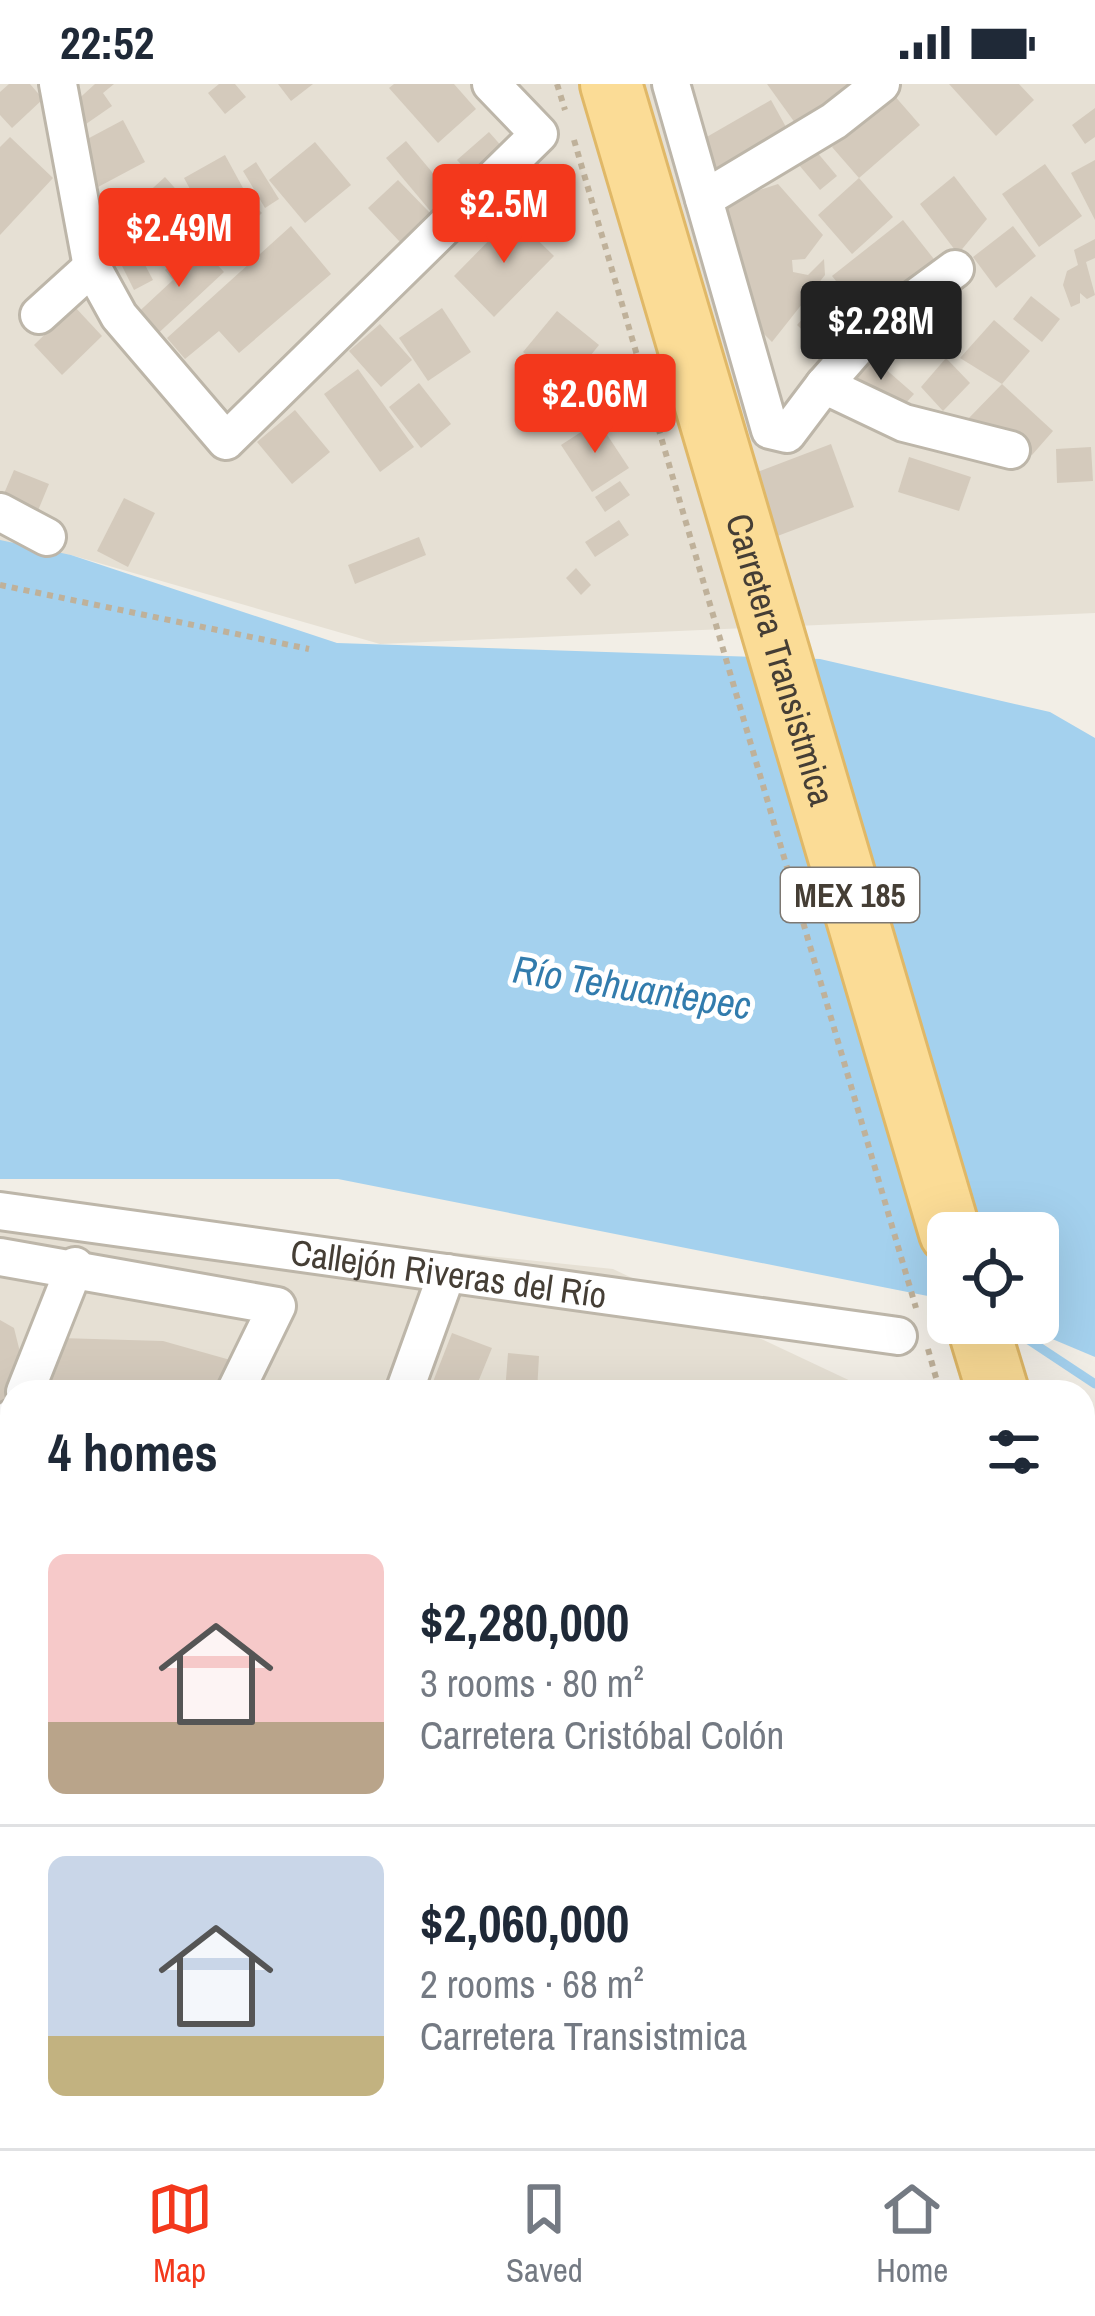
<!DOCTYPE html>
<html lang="en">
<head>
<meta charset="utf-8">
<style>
  body { margin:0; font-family:"Archivo Narrow",sans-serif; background:#f6f6f7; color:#1f2937; height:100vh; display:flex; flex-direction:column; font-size:45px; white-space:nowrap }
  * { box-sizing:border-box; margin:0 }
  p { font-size:39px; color:#747a83 }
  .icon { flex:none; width:66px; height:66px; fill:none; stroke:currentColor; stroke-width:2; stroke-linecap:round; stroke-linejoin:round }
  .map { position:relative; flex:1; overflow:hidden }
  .side { position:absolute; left:0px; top:1296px; width:1095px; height:768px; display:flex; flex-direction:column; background:#fff; border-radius:36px 36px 0 0; box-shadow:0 12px 48px #0002 }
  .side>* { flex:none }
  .fabs { position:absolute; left:927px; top:1128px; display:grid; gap:24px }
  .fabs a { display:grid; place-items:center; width:132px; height:132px; border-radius:18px; background:#fff; box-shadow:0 12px 48px #0002; font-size:60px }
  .price { position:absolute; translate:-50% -102px; padding:0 27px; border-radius:12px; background:#f3381c; color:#fff; font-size:39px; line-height:78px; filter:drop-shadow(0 3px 6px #0008) }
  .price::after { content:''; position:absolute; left:50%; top:72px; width:36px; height:27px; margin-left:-18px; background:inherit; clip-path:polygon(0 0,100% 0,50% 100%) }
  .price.current { background:#222; color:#fff }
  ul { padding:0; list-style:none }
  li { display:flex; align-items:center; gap:36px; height:300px; padding:0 48px }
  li+li { border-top:3px solid #e0e1e3 }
  li span { display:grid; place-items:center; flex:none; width:336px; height:240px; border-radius:18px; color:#555 }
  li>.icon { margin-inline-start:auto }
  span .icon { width:144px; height:144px; fill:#fffc; stroke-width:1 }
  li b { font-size:51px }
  h2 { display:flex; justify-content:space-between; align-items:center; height:144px; padding:0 48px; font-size:51px }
  .status { display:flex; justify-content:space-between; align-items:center; height:84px; padding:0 60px; background:#fff; direction:ltr }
  .status svg { height:33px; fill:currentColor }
  .menu { display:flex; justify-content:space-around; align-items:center; height:168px; border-top:3px solid #e0e1e3; background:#fff; font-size:33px; color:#747a83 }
  .menu a { display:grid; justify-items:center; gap:6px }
  .menu .current { color:#f3381c }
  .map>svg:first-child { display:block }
  .residential { fill:#e6e0d4 }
  .water { fill:#a4d1ee }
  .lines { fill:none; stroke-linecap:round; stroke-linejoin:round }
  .stream { stroke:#a4d1ee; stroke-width:9 }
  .building { fill:#d4cabc }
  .street-casing { stroke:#bdb6a9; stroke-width:42 }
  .primary-casing { stroke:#e0b867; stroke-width:66 }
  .path { stroke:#bfb19a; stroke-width:6; stroke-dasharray:6 6; stroke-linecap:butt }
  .street { stroke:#fff; stroke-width:36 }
  .primary { stroke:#fbdc96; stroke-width:60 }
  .labels { text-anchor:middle; stroke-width:10; stroke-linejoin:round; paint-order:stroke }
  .shield { fill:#fff; stroke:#7d7872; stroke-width:3 }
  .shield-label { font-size:33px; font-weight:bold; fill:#453e35 }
  .street-label { font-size:36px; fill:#453e35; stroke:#fff }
  .water-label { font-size:39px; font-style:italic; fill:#327cad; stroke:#fff }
</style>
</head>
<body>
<div class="status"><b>22:52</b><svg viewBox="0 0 49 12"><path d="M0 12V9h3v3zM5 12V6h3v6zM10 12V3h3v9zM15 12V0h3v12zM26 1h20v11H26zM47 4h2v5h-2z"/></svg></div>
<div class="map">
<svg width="1095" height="2064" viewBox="0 0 1095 2064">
  <rect width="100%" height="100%" fill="#f2eee6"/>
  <!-- residential -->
  <g class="residential">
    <polygon points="0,0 1095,0 1095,529 380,560 71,471 0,464"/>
    <polygon points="0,1121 613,1185 874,1308 12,1308 12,2052 1083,2052 1083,1407 1095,1413 1095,2064 0,2064"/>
  </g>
  <!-- water -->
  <polygon class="water" points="0,456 71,471 337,559 820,575 1050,628 1095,654 1095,1273 1014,1239 1038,1239 1038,1149 948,1149 948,1216 338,1095 0,1095"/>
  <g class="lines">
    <!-- stream -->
    <polyline class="stream" points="1003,1239 1095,1300"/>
  </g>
  <!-- building -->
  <g class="building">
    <polygon points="9,0 30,0 43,15 12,44 0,31 0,8"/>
    <polygon points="95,0 114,0 103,9 112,22 86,40 73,20"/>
    <polygon points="219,0 235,0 246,13 225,30 208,9"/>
    <polygon points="278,0 313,0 291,17"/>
    <polygon points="394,0 454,0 476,25 438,59 389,4"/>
    <polygon points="767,0 870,0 803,50"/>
    <polygon points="949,0 1019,0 1034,16 996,52"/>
    <polygon points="893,10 920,41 859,94 832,63"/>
    <polygon points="771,16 796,61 723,102 698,58"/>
    <polygon points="1095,24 1095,53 1085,60 1072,41"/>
    <polygon points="123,36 145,78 98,103 76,61"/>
    <polygon points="489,48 504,65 473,94 457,76"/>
    <polygon points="10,53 53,94 0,151 0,63"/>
    <polygon points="406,57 452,112 432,129 386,74"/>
    <polygon points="315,58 351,101 305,139 269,96"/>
    <polygon points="816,67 837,92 820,106 799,81"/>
    <polygon points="225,71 243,104 202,127 184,94"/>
    <polygon points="1095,76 1095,136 1071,89"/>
    <polygon points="256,78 279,115 265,124 243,87"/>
    <polygon points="1045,80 1082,132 1039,163 1002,110"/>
    <polygon points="954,92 987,135 958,170 920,120"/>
    <polygon points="165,93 207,140 185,159 143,113"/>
    <polygon points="859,94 893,133 852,170 818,131"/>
    <polygon points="398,96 431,130 400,158 368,124"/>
    <polygon points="778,100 823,151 805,175 792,176 793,188 808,191 824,175 825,191 772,258 755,241 738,189 744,182 711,122"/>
    <polygon points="246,113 262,129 223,166 208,150"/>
    <polygon points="513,132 554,172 494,233 454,192"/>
    <polygon points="903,136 941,184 870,239 832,192"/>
    <polygon points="291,142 331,190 239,269 219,247 185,275 167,254"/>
    <polygon points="1013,142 1036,172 996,204 973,173"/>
    <polygon points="125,143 153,196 134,206 107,152"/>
    <polygon points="1095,155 1095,174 1086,178 1095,211 1087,215 1080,209 1080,219 1071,223 1063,201 1067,187 1078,181 1074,166"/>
    <polygon points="196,158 224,188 151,256 131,235 173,196 165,186"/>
    <polygon points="827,208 862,241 832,273 797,241"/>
    <polygon points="1031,212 1060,235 1042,258 1013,235"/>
    <polygon points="74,222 102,252 62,291 34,261"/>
    <polygon points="442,224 471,268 428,297 399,254"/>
    <polygon points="557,227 599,261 566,302 523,268"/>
    <polygon points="994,236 1030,267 1002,300 960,274"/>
    <polygon points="380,240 412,276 381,303 349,267"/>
    <polygon points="866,268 914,310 896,330 849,288"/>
    <polygon points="946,274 970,299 943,327 921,303"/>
    <polygon points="358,285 414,363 380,388 324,310"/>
    <polygon points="419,299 451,340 421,364 389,323"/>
    <polygon points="1002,300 1053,347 1032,371 967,336"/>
    <polygon points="295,326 330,368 292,400 257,358"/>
    <polygon points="598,337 629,384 592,408 561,361"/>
    <polygon points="831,360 854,423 767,456 744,393"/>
    <polygon points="1091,363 1093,397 1057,399 1056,365"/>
    <polygon points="909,373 971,393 959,427 898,408"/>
    <polygon points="14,386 49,400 32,441 0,419"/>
    <polygon points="620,397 630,411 605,428 595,413"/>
    <polygon points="124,414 155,429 128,483 97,467"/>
    <polygon points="619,436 629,451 595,473 585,458"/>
    <polygon points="419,453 426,471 355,500 348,481"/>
    <polygon points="576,484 591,501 581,511 566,494"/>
    <polygon points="0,1236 14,1244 24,1284 0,1328"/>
    <polygon points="452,1249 492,1264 474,1308 429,1308"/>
    <polygon points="60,1254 163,1257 241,1279 227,1308 34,1308"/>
    <polygon points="508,1269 539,1272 537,1308 505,1308"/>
    <polygon points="0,1384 12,1392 12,1514 0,1508 0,1463 6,1454 0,1450"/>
    <polygon points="0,1588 12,1593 5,1631 0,1629"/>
    <polygon points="0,1735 12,1741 12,1824 0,1815"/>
    <polygon points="0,1818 12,1827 12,1874 0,1866"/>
    <polygon points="1083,1838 1095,1855 1095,1932 1083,1915"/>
    <polygon points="1083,1973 1095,1982 1095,2064 1047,2064 1032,2052 1083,2052"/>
    <polygon points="0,2013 12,2021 12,2052 43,2052 35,2064 0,2064"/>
    <polygon points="73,2052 107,2052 111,2055 105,2064 71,2064 67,2061"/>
    <polygon points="119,2052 165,2052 158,2064 112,2064"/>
    <polygon points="244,2052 323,2052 314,2064 235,2064"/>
    <polygon points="366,2052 379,2052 391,2064 362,2064 359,2060"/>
    <polygon points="462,2052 471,2052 484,2064 450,2064"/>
    <polygon points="473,2052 546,2052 537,2064 489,2064"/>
    <polygon points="611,2052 660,2052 648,2064 624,2064"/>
    <polygon points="676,2052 697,2052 708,2064 663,2064"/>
    <polygon points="927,2052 1018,2052 1029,2064 938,2064"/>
  </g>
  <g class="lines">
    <defs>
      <g id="street">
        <polyline points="58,0 92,183 119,232 226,357 539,50 491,0"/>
        <polyline points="671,0 770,346 787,350 824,301 904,339 1011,366"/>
        <polyline points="704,115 834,37 881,0"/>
        <polyline points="39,231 92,183"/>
        <polyline points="824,301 872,246 955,185"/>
        <polyline points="0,428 47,453"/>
        <path id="s1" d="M0 1127 898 1252"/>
        <polyline points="0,1173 277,1222 235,1308"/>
        <polyline points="25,1308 75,1182"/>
        <polyline points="404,1308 447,1189"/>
        <polyline points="0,1357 12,1334"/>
        <polyline points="0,1539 12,1540"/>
        <polyline points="0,1876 12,1885"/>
        <polyline points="1083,1931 1095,1941"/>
        <polyline points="214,2052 226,2064"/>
        <polyline points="748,2052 761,2064"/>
        <polyline points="167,2064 172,2052"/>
        <polyline points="812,2064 825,2052"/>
      </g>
      <g id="primary">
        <path id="s2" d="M611 0 950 1149"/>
        <polyline points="977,1239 998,1308"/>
        <polyline points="1083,1476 1095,1490"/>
        <polyline points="1083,1581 1095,1605"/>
      </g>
    </defs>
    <!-- street casing -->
    <use href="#street" class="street-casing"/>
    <!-- primary casing -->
    <use href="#primary" class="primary-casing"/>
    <!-- path -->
    <g class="path">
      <polyline points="557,0 565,26"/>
      <polyline points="574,56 916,1224"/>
      <polyline points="0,501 309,565"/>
      <polyline points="928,1265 940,1308"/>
      <polyline points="1083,1802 1095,1825"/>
    </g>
    <!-- street -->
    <use href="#street" class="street"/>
    <!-- primary -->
    <use href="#primary" class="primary"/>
  </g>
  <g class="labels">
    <!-- shield labels -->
    <rect class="shield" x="781" y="784" width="138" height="54" rx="9"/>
    <g class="shield-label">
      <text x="850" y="823">MEX 185</text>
    </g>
    <!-- street labels -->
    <g class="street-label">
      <text dy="13" stroke="none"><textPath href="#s2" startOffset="600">Carretera Transistmica</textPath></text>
      <text dy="13" stroke="none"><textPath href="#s1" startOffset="453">Callejón Riveras del Río</textPath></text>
    </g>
    <!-- water labels -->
    <g class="water-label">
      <text transform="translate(632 903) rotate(9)" y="14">Río Tehuantepec</text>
    </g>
  </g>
</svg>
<div class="fabs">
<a><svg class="icon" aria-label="locate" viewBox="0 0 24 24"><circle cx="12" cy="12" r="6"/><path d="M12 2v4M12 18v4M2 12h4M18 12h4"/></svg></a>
</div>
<b class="price" style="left:504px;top:182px">$2.5M</b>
<b class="price" style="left:179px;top:206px">$2.49M</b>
<b class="price current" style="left:881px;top:299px">$2.28M</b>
<b class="price" style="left:595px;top:372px">$2.06M</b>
<section class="side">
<h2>4 homes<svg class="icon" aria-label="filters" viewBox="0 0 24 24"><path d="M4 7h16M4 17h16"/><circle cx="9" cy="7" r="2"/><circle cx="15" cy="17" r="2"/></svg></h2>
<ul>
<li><span style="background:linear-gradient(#f6c9c9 70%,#b9a48a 0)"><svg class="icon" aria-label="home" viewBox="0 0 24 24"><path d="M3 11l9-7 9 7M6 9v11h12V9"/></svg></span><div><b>$2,280,000</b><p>3 rooms · 80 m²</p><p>Carretera Cristóbal Colón</p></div></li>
<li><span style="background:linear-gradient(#c9d6e8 75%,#c2b280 0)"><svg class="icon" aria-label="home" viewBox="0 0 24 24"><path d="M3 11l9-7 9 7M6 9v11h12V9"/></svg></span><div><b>$2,060,000</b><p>2 rooms · 68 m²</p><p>Carretera Transistmica</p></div></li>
</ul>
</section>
</div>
<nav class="menu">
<a class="current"><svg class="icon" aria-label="map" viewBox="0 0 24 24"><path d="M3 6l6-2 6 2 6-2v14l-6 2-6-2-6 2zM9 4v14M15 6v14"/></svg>Map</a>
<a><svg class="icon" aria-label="saved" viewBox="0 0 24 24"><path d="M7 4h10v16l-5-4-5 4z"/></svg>Saved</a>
<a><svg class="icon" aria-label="home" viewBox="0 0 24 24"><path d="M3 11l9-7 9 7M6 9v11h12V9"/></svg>Home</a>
</nav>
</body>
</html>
